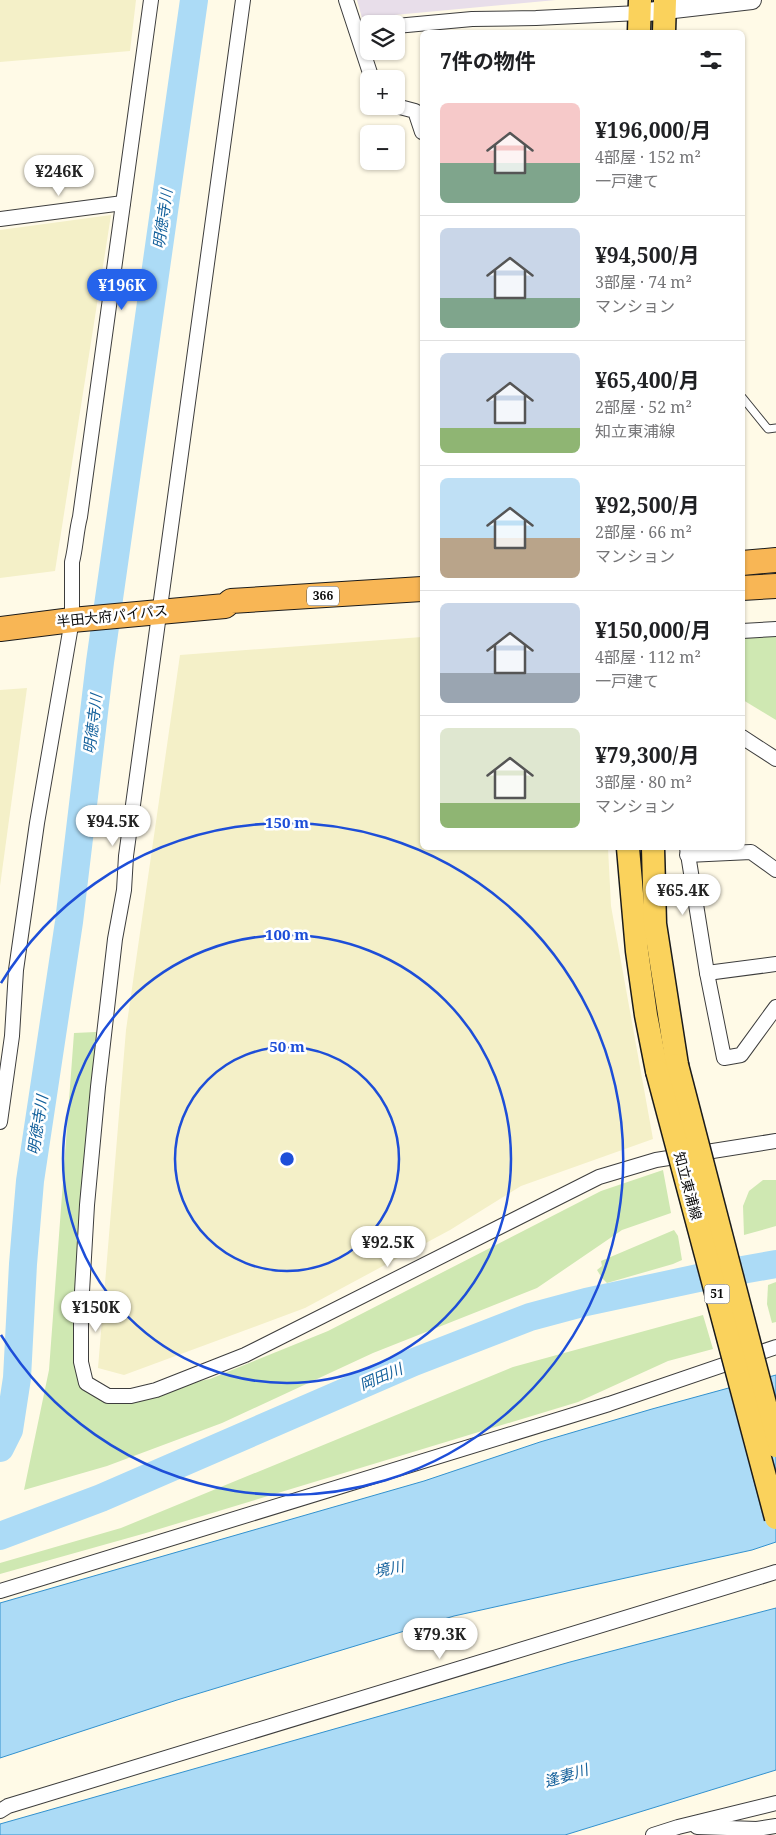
<!DOCTYPE html>
<html lang="ja">
<head>
<meta charset="utf-8">
<style>
  body { margin:0; font-family:"Noto Serif","Noto Sans JP",serif; background:#f2f2f2; color:#202124; height:100vh; display:flex; flex-direction:column; font-size:19px; white-space:nowrap }
  * { box-sizing:border-box; margin:0 }
  p { font-size:16px; color:#757577 }
  .icon { flex:none; width:28px; height:28px; fill:none; stroke:currentColor; stroke-width:2; stroke-linecap:round; stroke-linejoin:round }
  .map { position:relative; flex:1; overflow:hidden }
  .drawer { position:absolute; left:420px; top:30px; width:325px; height:820px; display:flex; flex-direction:column; background:#fff; border-radius:8px; box-shadow:0 1px 4px #0004 }
  .drawer>* { flex:none }
  .fabs { position:absolute; left:360px; top:15px; display:grid; gap:10px }
  .fabs a { display:grid; place-items:center; width:45px; height:45px; border-radius:8px; background:#fff; box-shadow:0 1px 4px #0004; font-size:25px }
  .price { position:absolute; translate:-50% -42px; padding:0 11px; border-radius:18px; background:#fff; color:#222; font-size:16px; line-height:32px; filter:drop-shadow(0 1px 2px #0008) }
  .price::after { content:''; position:absolute; left:50%; top:30px; width:15px; height:11px; margin-left:-8px; background:inherit; clip-path:polygon(0 0,100% 0,50% 100%) }
  .price.current { background:#2563eb; color:#fff }
  ul { padding:0; list-style:none }
  li { display:flex; align-items:center; gap:15px; height:125px; padding:0 20px }
  li+li { border-top:1px solid #e0e0e0 }
  li span { display:grid; place-items:center; flex:none; width:140px; height:100px; border-radius:8px; color:#555 }
  li>.icon { margin-inline-start:auto }
  span .icon { width:60px; height:60px; fill:#fffc; stroke-width:1 }
  li b { font-size:21px }
  h2 { display:flex; justify-content:space-between; align-items:center; height:60px; padding:0 20px; font-size:21px }
  .map>svg:first-child { display:block }
  .industrial { fill:#e8deea }
  .farmland { fill:#f4f0c8 }
  .green { fill:#cfe8b2 }
  .water { fill:#acdbf6; stroke:#3291ce }
  .lines { fill:none; stroke-linecap:round; stroke-linejoin:round }
  .river { stroke:#acdbf6; stroke-width:28 }
  .service-casing { stroke:#3d3d3d; stroke-width:9 }
  .minor-casing { stroke:#3d3d3d; stroke-width:16 }
  .tertiary-casing { stroke:#3d3d3d; stroke-width:20 }
  .primary-casing { stroke:#1b1b1b; stroke-width:25 }
  .trunk-casing { stroke:#1b1b1b; stroke-width:26 }
  .service { stroke:#fff; stroke-width:7 }
  .minor { stroke:#fff; stroke-width:14 }
  .tertiary { stroke:#fff; stroke-width:18 }
  .primary { stroke:#fad25c; stroke-width:22 }
  .trunk { stroke:#f8b655; stroke-width:24 }
  .primary-bridge-casing { stroke:#1b1b1b; stroke-width:25; stroke-linecap:butt }
  .primary-bridge { stroke:#fad25c; stroke-width:22 }
  .ring { fill:none; stroke:#1d4ed8; stroke-width:2.5 }
  .labels { text-anchor:middle; stroke-width:5; stroke-linejoin:round; paint-order:stroke }
  .shield { fill:#fff; stroke:#545454; stroke-width:1 }
  .shield-label { font-size:12px; font-weight:bold; fill:#0a0a0a }
  .street-label { font-size:14px; fill:#0a0a0a; stroke:#fff }
  .water-label { font-size:15px; font-style:italic; fill:#14619c; stroke:#fff }
  .centre { fill:#1d4ed8; stroke:#fff; stroke-width:2.5 }
  .ring-label { font-size:15px; text-anchor:middle; font-weight:bold; fill:#1d4ed8; stroke:#fff; stroke-width:5; stroke-linejoin:round; paint-order:stroke }
</style>
</head>
<body>
<div class="map">
<svg width="776" height="1835" viewBox="0 0 776 1835">
  <rect width="100%" height="100%" fill="#fffae7"/>
  <!-- industrial -->
  <polygon class="industrial" points="357,0 556,0 362,18"/>
  <!-- farmland -->
  <g class="farmland">
    <polygon points="0,0 136,0 130,51 0,62"/>
    <polygon points="111,215 55,571 0,578 0,230"/>
    <polygon points="422,637 422,848 608,848 611,906 653,1139 521,1186 450,1230 305,1308 124,1375 98,1368 126,1030 180,655"/>
    <polygon points="27,688 0,886 0,690"/>
  </g>
  <!-- green -->
  <g class="green">
    <polygon points="776,629 776,720 743,700 742,631"/>
    <polygon points="96,1032 81,1309 86,1383 108,1396 156,1390 210,1379 328,1331 601,1191 663,1170 671,1213 622,1230 537,1288 373,1353 222,1423 107,1466 24,1490 49,1370 74,1033"/>
    <polygon points="763,1180 776,1180 776,1226 744,1235 743,1206 749,1191"/>
    <polygon points="674,1230 678,1236 682,1260 673,1264 607,1283 602,1278 597,1270 602,1266 601,1261"/>
    <polygon points="776,1282 776,1322 772,1323 767,1304 768,1285"/>
    <polygon points="703,1315 713,1349 668,1361 578,1402 146,1533 0,1574 0,1563 121,1528 513,1367"/>
  </g>
  <!-- water -->
  <g class="water">
    <polygon points="776,1375 776,1542 752,1550 454,1616 177,1700 0,1758 0,1603 424,1481 540,1442 652,1409"/>
    <polygon points="776,1608 776,1770 565,1835 0,1835 0,1824 570,1662"/>
  </g>
  <g class="lines">
    <!-- river -->
    <g class="river">
      <polyline points="0,1448 9,1430 17,1378 23,1264 30,1181 69,922 100,662 194,0"/>
      <polyline points="0,1536 101,1498 414,1362 530,1317 586,1302 703,1277 776,1264"/>
    </g>
    <defs>
      <polyline id="service" points="742,397 768,429 776,428"/>
      <g id="minor">
        <polyline points="243,0 126,856 124,890 115,939 98,1087 87,1205 81,1309 81,1362 86,1383 108,1396 131,1396 156,1390 245,1355 599,1177 656,1160 776,1141"/>
        <polyline points="346,0 372,79"/>
        <polyline points="396,26 472,19 536,18 639,13"/>
        <polyline points="356,29 369,28"/>
        <polyline points="396,106 415,111 422,132"/>
        <polyline points="0,219 123,203"/>
        <polyline points="742,631 776,629"/>
        <polyline points="742,737 776,759"/>
        <polyline points="687,848 707,973 724,1058 741,1055 776,1007"/>
        <polyline points="687,855 751,852 776,870"/>
        <polyline points="707,973 776,964"/>
        <path d="M0 1122 12 1036 16 970 37 823 72 620V562C76 547 76 532 80 517L151 0"/>
        <polyline points="0,1591 609,1404 776,1347"/>
        <polyline points="0,1811 8,1806 776,1572"/>
        <polyline points="697,1827 757,1829 776,1826"/>
        <polyline points="653,1835 678,1827 776,1803"/>
      </g>
      <polyline id="tertiary" points="639,13 752,0"/>
      <g id="primary">
        <polyline points="639,32 640,0"/>
        <polyline points="664,32 665,0"/>
        <polyline points="628,848 637,951 646,1015 657,1071"/>
        <polyline points="653,848 655,924 677,1065"/>
      </g>
      <g id="trunk">
        <polyline points="742,563 776,560"/>
        <polyline points="742,588 776,586"/>
        <polyline points="0,629 72,620 225,606 231,601 422,589"/>
      </g>
    </defs>
    <!-- service casing -->
    <use href="#service" class="service-casing"/>
    <!-- minor casing -->
    <use href="#minor" class="minor-casing"/>
    <!-- tertiary casing -->
    <use href="#tertiary" class="tertiary-casing"/>
    <!-- primary casing -->
    <use href="#primary" class="primary-casing"/>
    <!-- trunk casing -->
    <use href="#trunk" class="trunk-casing"/>
    <!-- service -->
    <use href="#service" class="service"/>
    <!-- minor -->
    <use href="#minor" class="minor"/>
    <!-- tertiary -->
    <use href="#tertiary" class="tertiary"/>
    <!-- primary -->
    <use href="#primary" class="primary"/>
    <!-- trunk -->
    <use href="#trunk" class="trunk"/>
    <defs>
      <g id="primary-bridge">
        <polyline points="677,1065 776,1446"/>
        <polyline points="657,1071 776,1518"/>
      </g>
    </defs>
    <!-- primary-bridge casing -->
    <use href="#primary-bridge" class="primary-bridge-casing"/>
    <!-- primary-bridge -->
    <use href="#primary-bridge" class="primary-bridge"/>
  </g>
  <!-- distance rings -->
  <g class="ring">
    <circle cx="287" cy="1159" r="112"/>
    <circle cx="287" cy="1159" r="224"/>
    <path d="M1 983A336 336 0 1 1 1 1335"/>
  </g>
  <g class="labels">
    <!-- shield labels -->
    <g class="shield">
      <rect x="307" y="586.5" width="32" height="19" rx="4"/>
      <rect x="704.5" y="1284.5" width="25" height="19" rx="4"/>
    </g>
    <g class="shield-label">
      <text x="323" y="600">366</text>
      <text x="717" y="1298">51</text>
    </g>
    <!-- street labels -->
    <g class="street-label">
      <text transform="translate(112 616) rotate(-6)" y="5">半田大府パイパス</text>
      <text transform="translate(688 1186) rotate(75)" y="5">知立東浦線</text>
    </g>
    <!-- water labels -->
    <g class="water-label">
      <text transform="translate(163 219) rotate(-82)" y="5">明徳寺川</text>
      <text transform="translate(93 724) rotate(-83)" y="5">明徳寺川</text>
      <text transform="translate(38 1125) rotate(-81)" y="5">明徳寺川</text>
      <text transform="translate(381 1377) rotate(-23)" y="5">岡田川</text>
      <text transform="translate(389 1569) rotate(-12)" y="5">境川</text>
      <text transform="translate(566 1776) rotate(-17)" y="5">逢妻川</text>
    </g>
  </g>
  <circle cx="287" cy="1159" r="8" class="centre"/>
  <g class="ring-label">
    <text x="287" y="828">150 m</text>
    <text x="287" y="940">100 m</text>
    <text x="287" y="1052">50 m</text>
  </g>
</svg>
<div class="fabs">
<a><svg class="icon" aria-label="layers" viewBox="0 0 24 24"><path d="M12 4l9 5-9 5-9-5zM3 14l9 5 9-5"/></svg></a>
<a>+</a>
<a>−</a>
</div>
<b class="price" style="left:59px;top:197px">¥246K</b>
<b class="price current" style="left:122px;top:311px">¥196K</b>
<b class="price" style="left:113px;top:847px">¥94.5K</b>
<b class="price" style="left:683px;top:916px">¥65.4K</b>
<b class="price" style="left:388px;top:1268px">¥92.5K</b>
<b class="price" style="left:96px;top:1333px">¥150K</b>
<b class="price" style="left:440px;top:1660px">¥79.3K</b>
<section class="drawer">
<h2>7件の物件<svg class="icon" aria-label="filters" viewBox="0 0 24 24"><path d="M4 7h16M4 17h16"/><circle cx="9" cy="7" r="2"/><circle cx="15" cy="17" r="2"/></svg></h2>
<ul>
<li><span style="background:linear-gradient(#f6c9c9 60%,#7fa58c 0)"><svg class="icon" aria-label="home" viewBox="0 0 24 24"><path d="M3 11l9-7 9 7M6 9v11h12V9"/></svg></span><div><b>¥196,000/月</b><p>4部屋 · 152 m²</p><p>一戸建て</p></div></li>
<li><span style="background:linear-gradient(#c9d6e8 70%,#7fa58c 0)"><svg class="icon" aria-label="home" viewBox="0 0 24 24"><path d="M3 11l9-7 9 7M6 9v11h12V9"/></svg></span><div><b>¥94,500/月</b><p>3部屋 · 74 m²</p><p>マンション</p></div></li>
<li><span style="background:linear-gradient(#c9d6e8 75%,#8fb573 0)"><svg class="icon" aria-label="home" viewBox="0 0 24 24"><path d="M3 11l9-7 9 7M6 9v11h12V9"/></svg></span><div><b>¥65,400/月</b><p>2部屋 · 52 m²</p><p>知立東浦線</p></div></li>
<li><span style="background:linear-gradient(#bfe0f5 60%,#b9a48a 0)"><svg class="icon" aria-label="home" viewBox="0 0 24 24"><path d="M3 11l9-7 9 7M6 9v11h12V9"/></svg></span><div><b>¥92,500/月</b><p>2部屋 · 66 m²</p><p>マンション</p></div></li>
<li><span style="background:linear-gradient(#c9d6e8 70%,#9aa5b1 0)"><svg class="icon" aria-label="home" viewBox="0 0 24 24"><path d="M3 11l9-7 9 7M6 9v11h12V9"/></svg></span><div><b>¥150,000/月</b><p>4部屋 · 112 m²</p><p>一戸建て</p></div></li>
<li><span style="background:linear-gradient(#dfe7d0 75%,#8fb573 0)"><svg class="icon" aria-label="home" viewBox="0 0 24 24"><path d="M3 11l9-7 9 7M6 9v11h12V9"/></svg></span><div><b>¥79,300/月</b><p>3部屋 · 80 m²</p><p>マンション</p></div></li>
</ul>
</section>
</div>
</body>
</html>
